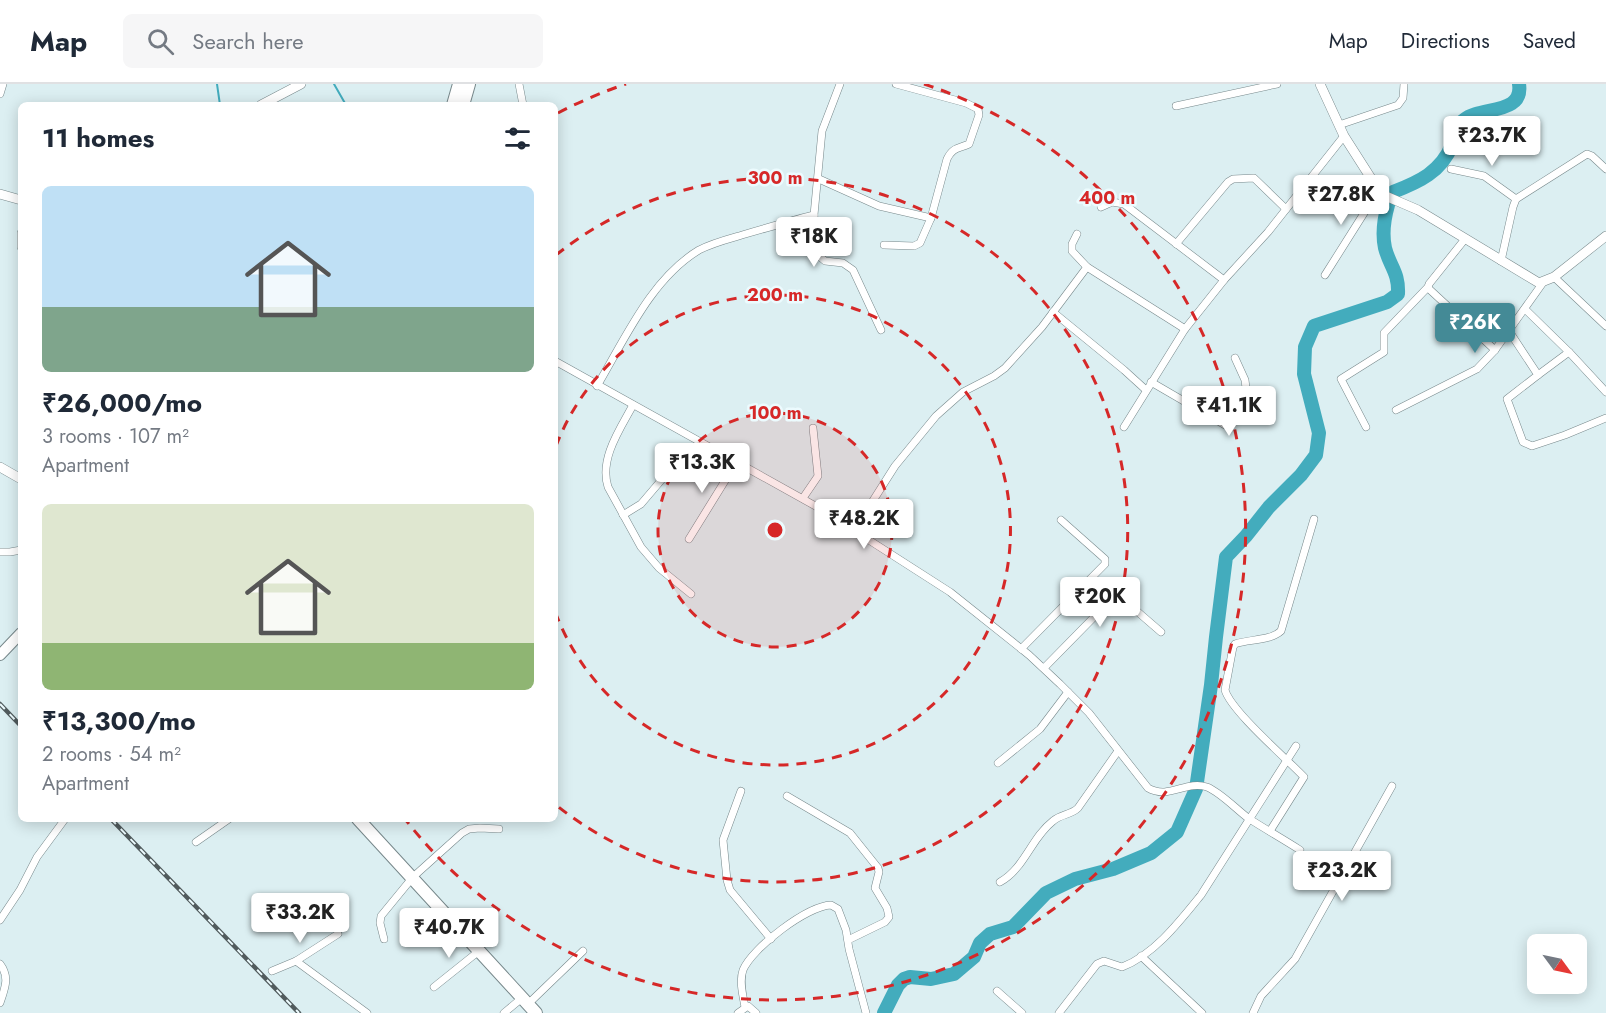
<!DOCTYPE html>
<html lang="en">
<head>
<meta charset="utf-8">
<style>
  body { margin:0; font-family:Jost,sans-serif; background:#f6f6f7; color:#1f2937; height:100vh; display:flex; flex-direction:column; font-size:22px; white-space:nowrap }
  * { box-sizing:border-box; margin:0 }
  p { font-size:20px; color:#747a83 }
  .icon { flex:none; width:33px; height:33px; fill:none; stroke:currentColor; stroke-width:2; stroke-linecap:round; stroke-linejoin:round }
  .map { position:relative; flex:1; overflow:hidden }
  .drawer { position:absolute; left:18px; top:18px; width:540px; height:720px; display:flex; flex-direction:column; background:#fff; border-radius:9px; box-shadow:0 3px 15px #0003 }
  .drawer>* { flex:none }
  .needle { width:39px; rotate:123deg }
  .tools { position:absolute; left:1527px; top:850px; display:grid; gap:12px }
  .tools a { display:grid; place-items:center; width:60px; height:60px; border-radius:9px; background:#fff; box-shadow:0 3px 15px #0003; font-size:30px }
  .price { position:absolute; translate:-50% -51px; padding:0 14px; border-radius:6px; background:#fff; color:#222; font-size:20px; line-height:39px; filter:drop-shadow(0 2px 3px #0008) }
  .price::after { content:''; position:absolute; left:50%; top:36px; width:18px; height:14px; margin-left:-9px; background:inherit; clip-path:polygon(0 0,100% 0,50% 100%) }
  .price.on { background:#448a96; color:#fff }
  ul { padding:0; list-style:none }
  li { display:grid; align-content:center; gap:12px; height:318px; padding:0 24px }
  li span { display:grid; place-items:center; height:186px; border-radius:9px; color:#555 }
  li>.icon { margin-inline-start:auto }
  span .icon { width:108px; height:108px; fill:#fffc; stroke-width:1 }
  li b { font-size:26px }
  h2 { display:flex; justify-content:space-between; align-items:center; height:72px; padding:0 24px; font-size:26px }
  header { display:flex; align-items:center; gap:36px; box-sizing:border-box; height:84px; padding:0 30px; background:#fff; border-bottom:2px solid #e0e1e3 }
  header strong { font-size:28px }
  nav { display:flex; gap:33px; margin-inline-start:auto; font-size:21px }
  .search { width:420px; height:54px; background:#f6f6f7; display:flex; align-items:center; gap:15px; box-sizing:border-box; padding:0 21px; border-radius:9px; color:#747a83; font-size:22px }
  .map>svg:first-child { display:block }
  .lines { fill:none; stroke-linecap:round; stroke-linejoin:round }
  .stream { stroke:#43acbd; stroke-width:2 }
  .river { stroke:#43acbd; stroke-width:14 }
  .street-casing { stroke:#77888b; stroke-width:8 }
  .secondary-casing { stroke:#77888b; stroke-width:10 }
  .primary-casing { stroke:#77888b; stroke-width:12 }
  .highway-casing { stroke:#77888b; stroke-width:14 }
  .street { stroke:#fff; stroke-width:7 }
  .secondary { stroke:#fff; stroke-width:9 }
  .primary { stroke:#fff; stroke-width:10 }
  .highway { stroke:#fff; stroke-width:12 }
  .rail-casing { stroke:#515b5d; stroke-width:4.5 }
  .rail { stroke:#ecfbfe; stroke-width:2; stroke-dasharray:7; stroke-linecap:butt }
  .ring { fill:none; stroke:#d62828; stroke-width:3; stroke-dasharray:10 8 }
  .centre { fill:#d62828; stroke:#ecfbfe; stroke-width:3 }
  .ring-label { font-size:18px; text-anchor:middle; font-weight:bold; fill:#d62828; stroke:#ecfbfe; stroke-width:5; stroke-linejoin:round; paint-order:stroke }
</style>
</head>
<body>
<header>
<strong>Map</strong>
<div class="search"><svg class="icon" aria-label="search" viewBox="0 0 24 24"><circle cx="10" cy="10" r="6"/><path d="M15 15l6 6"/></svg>Search here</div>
<nav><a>Map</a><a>Directions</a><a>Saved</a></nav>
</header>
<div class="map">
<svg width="1606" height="929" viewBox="0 0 1606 929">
  <rect width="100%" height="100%" fill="#dceff2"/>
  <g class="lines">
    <!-- stream -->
    <g class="stream">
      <polyline points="217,0 220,21"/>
      <polyline points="334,0 346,21"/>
    </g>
    <!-- river -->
    <g class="river">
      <path d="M1393 108C1419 98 1441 88 1452 61 1456 53 1457 41 1464 36 1481 22 1524 31 1519 0"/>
      <path d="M884 929 898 901 904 895 910 893 931 895 954 890 974 873 980 859 990 850 1013 843 1046 809 1075 795 1113 785 1151 769 1177 748 1196 705 1211 601 1216 553 1226 473 1246 452 1269 423 1301 391 1316 371 1319 349 1304 290 1305 263 1314 242 1387 218 1398 210C1399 188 1390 183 1385 164 1382 150 1384 135 1388 121"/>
    </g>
    <defs>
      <g id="street">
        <polyline points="519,0 523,21"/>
        <polyline points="840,0 822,47 814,131 816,164 819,172 825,177 843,179 853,186 881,246"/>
        <polyline points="0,10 3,0"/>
        <polyline points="1176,22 1277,0"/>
        <polyline points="1339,41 1398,21 1403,14 1404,0"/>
        <polyline points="1451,85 1484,92 1516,115"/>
        <polyline points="819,95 879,122 931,134"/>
        <polyline points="1101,123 1112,118 1124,120 1224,196 1268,148 1344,52"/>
        <polyline points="21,149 21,163"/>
        <polyline points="1077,150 1072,160 1072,167 1087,183 1185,245"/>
        <polyline points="1465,155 1429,200 1428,204 1495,266"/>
        <polyline points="1176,160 1228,98 1233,95 1254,94 1286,125"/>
        <path d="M884 161 914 162 920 159 931 134 947 75C953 63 958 65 969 60L979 31 978 25 966 19 896 0"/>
        <polyline points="1501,177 1513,123 1516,115 1587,70 1592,72 1606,85"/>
        <polyline points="1325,191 1378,107"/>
        <polyline points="1554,193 1606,242"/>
        <polyline points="1525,225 1569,268 1606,308"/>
        <polyline points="1053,228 1124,286 1146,306"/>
        <polyline points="1509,247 1538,291 1507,315 1523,358 1532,362 1565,351 1606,334"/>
        <path d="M555 277 819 424 950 508 1029 571 1060 600 1089 629 1148 704C1169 716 1186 696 1207 703 1220 708 1236 725 1248 734 1265 745 1283 755 1300 766"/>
        <polyline points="1538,291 1569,268"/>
        <polyline points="1151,298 1225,341 1246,304 1245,296 1235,274"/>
        <path d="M597 302C625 255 651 195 699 166 712 159 728 155 742 151 766 144 790 137 814 131"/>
        <path d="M633 321C620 345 599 375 608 403L641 463 659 484 691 510"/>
        <polyline points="1396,326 1477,285 1495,266 1542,200"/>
        <polyline points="1124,343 1185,245 1224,196"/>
        <polyline points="1366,343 1341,295 1384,268 1384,249 1428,203"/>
        <polyline points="803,414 818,392 813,344"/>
        <polyline points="623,431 641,420 664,393"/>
        <polyline points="855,445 895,382 936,332 963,308 994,292 1005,284 1042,243 1087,183"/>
        <polyline points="689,455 736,379"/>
        <polyline points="0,468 10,468 21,466"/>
        <polyline points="1021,565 1105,480 1105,475 1061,436"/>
        <polyline points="1044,584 1096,531 1121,516 1124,516 1161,548"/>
        <polyline points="998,679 1040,645 1068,608"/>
        <polyline points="741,707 723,756 727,796 730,806 771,855"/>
        <polyline points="787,712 850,749 878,784 879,788 875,804 887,824 889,833 885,838 848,856"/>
        <path d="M1270 747 1304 693C1287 675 1231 627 1225 606L1233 563 1235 560C1249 555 1270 557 1281 547L1314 435"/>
        <polyline points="196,758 229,735"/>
        <path d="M1000 798C1025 784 1031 754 1053 737 1061 730 1071 731 1078 724L1118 667"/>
        <polyline points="0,836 20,806 37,773 65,735"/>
        <polyline points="384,855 380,839 381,832 413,793 462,749 469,745 480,744 499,745"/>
        <polyline points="1141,872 1202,929"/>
        <polyline points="296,877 367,929"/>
        <path d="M0 880C10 893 5 904 0 919"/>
        <polyline points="272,887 296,877 338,850"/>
        <polyline points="434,903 479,867"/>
        <polyline points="997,907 1022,929"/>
        <polyline points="528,920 583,867"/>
        <path d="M745 923C743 912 739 897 743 886 752 864 807 822 831 821L838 825 846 846 849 865 866 929"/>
        <polyline points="504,929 522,914"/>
        <polyline points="738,929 748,922 756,929"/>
        <path d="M1059 929 1097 880 1104 877 1122 883C1154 871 1180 837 1201 811L1296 662"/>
        <polyline points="1253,929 1261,912 1295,875 1392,702"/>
      </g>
      <g id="secondary">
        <polyline points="1320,0 1344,52 1381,110 1418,126 1539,199 1554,193 1606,152"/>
        <polyline points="261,21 301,0"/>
        <polyline points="0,110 21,116"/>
        <polyline points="0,383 21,395"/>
      </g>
      <polyline id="primary" points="0,571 21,549"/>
      <g id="highway">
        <polyline points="453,21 459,0"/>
        <polyline points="463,21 469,0"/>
        <polyline points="358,735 536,929"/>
      </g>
    </defs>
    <!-- street casing -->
    <use href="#street" class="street-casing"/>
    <!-- secondary casing -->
    <use href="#secondary" class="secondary-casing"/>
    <!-- primary casing -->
    <use href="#primary" class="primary-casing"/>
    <!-- highway casing -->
    <use href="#highway" class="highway-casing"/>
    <!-- street -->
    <use href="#street" class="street"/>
    <!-- secondary -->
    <use href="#secondary" class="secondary"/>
    <!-- primary -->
    <use href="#primary" class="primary"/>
    <!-- highway -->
    <use href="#highway" class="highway"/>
    <defs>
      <g id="rail">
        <polyline points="0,620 21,642"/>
        <polyline points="111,735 299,929"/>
      </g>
    </defs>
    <!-- rail casing -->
    <use href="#rail" class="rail-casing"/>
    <!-- rail -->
    <use href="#rail" class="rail"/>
  </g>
  <!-- distance rings -->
  <circle cx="775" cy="446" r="117" fill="#d62828" fill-opacity=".12"/>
  <g class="ring">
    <circle cx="775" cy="446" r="117"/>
    <path d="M556 362A235 235 0 1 1 556 530"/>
    <path d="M556 171A352 352 0 1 1 556 721"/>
    <path d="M558 29A470 470 0 0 1 626 0M924 0A470 470 0 1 1 405 735"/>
  </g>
  <circle cx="775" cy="446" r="9" class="centre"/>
  <g class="ring-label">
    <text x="775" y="100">300 m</text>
    <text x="1107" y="120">400 m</text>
    <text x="775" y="217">200 m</text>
    <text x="775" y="335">100 m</text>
  </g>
</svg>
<div class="tools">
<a><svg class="needle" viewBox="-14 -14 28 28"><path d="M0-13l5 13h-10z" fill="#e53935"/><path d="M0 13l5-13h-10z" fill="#747a83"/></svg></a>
</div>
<b class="price" style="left:1492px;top:83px">₹23.7K</b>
<b class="price" style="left:1341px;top:142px">₹27.8K</b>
<b class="price" style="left:814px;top:184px">₹18K</b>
<b class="price on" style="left:1475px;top:270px">₹26K</b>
<b class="price" style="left:1229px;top:353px">₹41.1K</b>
<b class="price" style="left:702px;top:410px">₹13.3K</b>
<b class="price" style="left:864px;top:466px">₹48.2K</b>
<b class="price" style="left:1100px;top:544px">₹20K</b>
<b class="price" style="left:1342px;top:818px">₹23.2K</b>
<b class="price" style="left:300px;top:860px">₹33.2K</b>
<b class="price" style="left:449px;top:875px">₹40.7K</b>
<section class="drawer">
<h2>11 homes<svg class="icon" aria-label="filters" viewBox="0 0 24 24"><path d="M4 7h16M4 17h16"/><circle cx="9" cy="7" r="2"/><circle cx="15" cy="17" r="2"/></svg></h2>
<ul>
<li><span style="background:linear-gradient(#bfe0f5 65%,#7fa58c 0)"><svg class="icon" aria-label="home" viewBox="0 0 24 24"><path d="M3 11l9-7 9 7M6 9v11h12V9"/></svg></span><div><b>₹26,000/mo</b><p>3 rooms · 107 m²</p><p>Apartment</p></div></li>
<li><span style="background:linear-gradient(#dfe7d0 75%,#8fb573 0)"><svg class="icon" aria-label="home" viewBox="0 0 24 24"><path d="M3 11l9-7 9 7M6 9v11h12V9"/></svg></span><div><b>₹13,300/mo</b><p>2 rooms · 54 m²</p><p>Apartment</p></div></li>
</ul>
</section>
</div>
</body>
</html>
